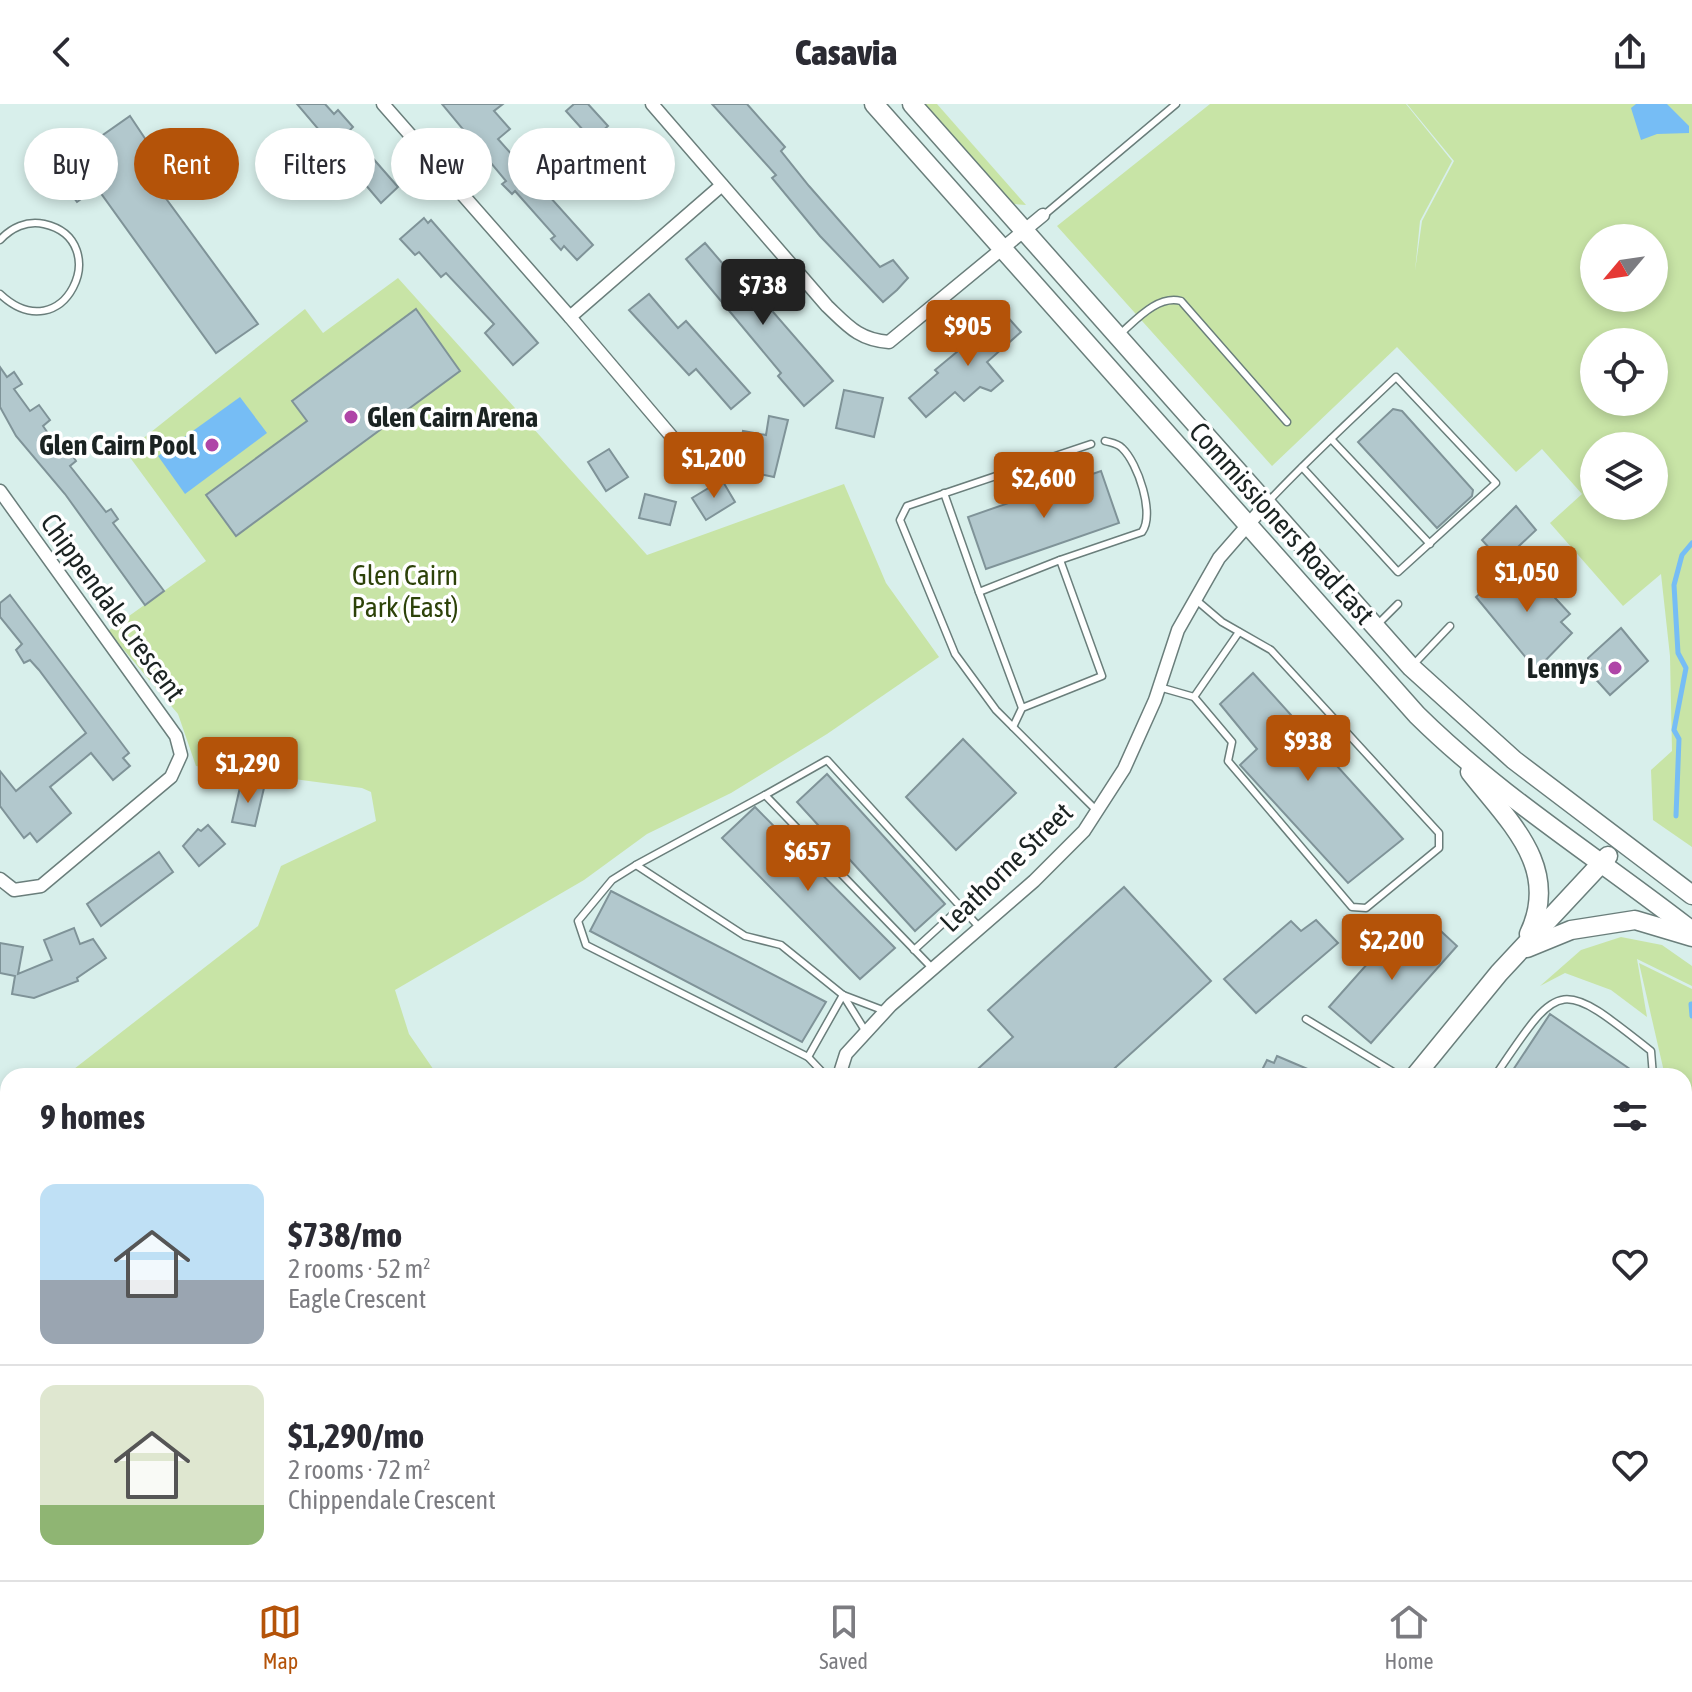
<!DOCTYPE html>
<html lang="en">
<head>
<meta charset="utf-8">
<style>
  body { margin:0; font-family:"Asap Condensed",sans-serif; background:#f2f2f3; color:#2b2b33; height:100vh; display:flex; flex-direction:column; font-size:30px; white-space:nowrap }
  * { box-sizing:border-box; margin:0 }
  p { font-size:26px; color:#7c7c81 }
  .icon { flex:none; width:44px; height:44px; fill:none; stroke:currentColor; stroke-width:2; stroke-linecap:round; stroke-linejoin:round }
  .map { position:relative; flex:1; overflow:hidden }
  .panel { position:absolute; left:0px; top:964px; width:1692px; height:512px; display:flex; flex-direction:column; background:#fff; border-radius:24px 24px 0 0; box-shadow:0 4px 12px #0003 }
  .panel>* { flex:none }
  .top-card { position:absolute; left:24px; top:24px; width:800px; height:72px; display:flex; gap:16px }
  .needle { width:52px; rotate:241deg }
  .tools { position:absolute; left:1580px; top:120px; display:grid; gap:16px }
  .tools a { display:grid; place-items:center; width:88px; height:88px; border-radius:50%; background:#fff; box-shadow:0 4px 12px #0003; font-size:40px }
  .price { position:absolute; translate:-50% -68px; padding:0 18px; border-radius:8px; background:#b45309; color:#fff; font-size:26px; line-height:52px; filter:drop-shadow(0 2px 4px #0008) }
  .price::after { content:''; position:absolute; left:50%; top:48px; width:24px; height:18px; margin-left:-12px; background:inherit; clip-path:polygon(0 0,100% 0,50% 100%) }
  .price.current { background:#222; color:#fff }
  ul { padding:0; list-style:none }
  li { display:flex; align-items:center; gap:24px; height:200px; padding:0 40px }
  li+li { border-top:2px solid #e1e1e2 }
  li span { display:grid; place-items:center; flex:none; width:224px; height:160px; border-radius:16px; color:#555 }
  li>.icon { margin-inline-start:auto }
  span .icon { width:96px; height:96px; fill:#fffc; stroke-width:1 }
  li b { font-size:34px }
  h2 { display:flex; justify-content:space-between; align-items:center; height:96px; padding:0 40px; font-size:34px }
  .tag { padding:0 28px; border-radius:36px; background:#fff; box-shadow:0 4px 12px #0003; font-size:28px; line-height:72px }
  .tag.current { background:#b45309; color:#fff }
  header { display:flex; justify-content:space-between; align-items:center; height:104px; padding:0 40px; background:#fff; font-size:36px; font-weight:800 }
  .tab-bar { display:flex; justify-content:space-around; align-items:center; height:112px; border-top:2px solid #e1e1e2; background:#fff; font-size:22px; color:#7c7c81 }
  .tab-bar a { display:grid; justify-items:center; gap:4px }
  .tab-bar .current { color:#b45309 }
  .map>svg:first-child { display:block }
  .green { fill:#c8e4a6; fill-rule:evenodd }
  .water { fill:#76bdf5 }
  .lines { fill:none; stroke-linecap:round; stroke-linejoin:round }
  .stream { stroke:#76bdf5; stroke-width:5 }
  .building { fill:#b2c8cd; stroke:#7f9398; stroke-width:2 }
  .lane-casing { stroke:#6a7e7b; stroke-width:9 }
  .street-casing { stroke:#6a7e7b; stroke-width:15 }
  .secondary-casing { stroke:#6a7e7b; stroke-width:21 }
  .lane { stroke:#fff; stroke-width:6 }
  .street { stroke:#fff; stroke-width:12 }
  .secondary { stroke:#fff; stroke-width:18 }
  .rail-casing { stroke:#566361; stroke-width:8 }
  .rail { stroke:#fff; stroke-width:5; stroke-dasharray:15; stroke-linecap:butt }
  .poi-dot { fill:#af45a7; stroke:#fff; stroke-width:3 }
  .labels { text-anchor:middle; stroke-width:7; stroke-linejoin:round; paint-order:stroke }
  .poi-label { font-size:28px; font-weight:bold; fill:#1b2322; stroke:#fff; text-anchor:end }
  .street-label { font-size:28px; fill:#1b2322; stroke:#fff }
  .park-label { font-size:28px; fill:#2d4209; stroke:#fff }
</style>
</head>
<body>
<header><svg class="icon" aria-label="back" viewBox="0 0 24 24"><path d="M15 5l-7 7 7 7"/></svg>Casavia<svg class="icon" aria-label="share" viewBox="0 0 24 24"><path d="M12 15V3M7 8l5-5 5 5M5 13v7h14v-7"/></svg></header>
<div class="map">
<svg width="1692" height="1476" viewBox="0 0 1692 1476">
  <rect width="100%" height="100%" fill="#d8efeb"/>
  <!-- green -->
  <g class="green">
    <polygon points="924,0 937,0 1026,101 1014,100"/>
    <path d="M1210 0H1406L1452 57 1420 117 1415 167 1422 117 1454 57 1407 0H1692V743L1653 716 1651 666 1672 647 1670 552 1661 470 1623 502 1550 419 1582 390 1542 345 1516 368 1397 243 1272 362 1057 122ZM1594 134H1654V194H1594ZM1594 238H1654V298H1594ZM1594 342H1654V402H1594Z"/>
    <polygon points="398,174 647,451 844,380 886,479 939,553 827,630 731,689 647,730 584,776 395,886 409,930 438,972 65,972 258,822 281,762 376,717 371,688 362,684 196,662 178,610 108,527 206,457 126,348 305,205 323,229"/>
    <polygon points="1621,833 1662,841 1692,862 1692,882 1637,855 1647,913 1611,886 1565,869 1540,882 1581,846"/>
    <polygon points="1639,859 1692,885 1692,1234 1684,1288 1684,972 1665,972"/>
    <polygon points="0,993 8,1004 8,1304 0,1293"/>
    <polygon points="79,1468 166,1468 177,1476 85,1476"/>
    <polygon points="176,1468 425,1468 424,1476 187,1476"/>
    <polygon points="430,1468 614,1468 603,1476 428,1476"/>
  </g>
  <!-- water -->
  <g class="water">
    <polygon points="1636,0 1667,0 1689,22 1689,29 1657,30 1641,36 1631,4"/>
    <polygon points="240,293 267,329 185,390 158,352"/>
  </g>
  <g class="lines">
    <!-- stream -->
    <g class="stream">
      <polyline points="1676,712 1679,635 1674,626 1686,564 1678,549 1674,481 1682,451 1692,439"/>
      <polyline points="1691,900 1692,912"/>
      <polyline points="1684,1225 1692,1101"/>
    </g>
  </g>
  <!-- building -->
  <g class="building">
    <polygon points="297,0 325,0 334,10 338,6 353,23 349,27 398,83 381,99"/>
    <polygon points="442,0 503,0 494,7 510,25 498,35 593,141 577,156 564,142 561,146 551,135 555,132 515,87 512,90 502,80 506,77"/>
    <polygon points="574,0 588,0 608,22 592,36 566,7"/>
    <polygon points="712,0 747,0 785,43 781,47 809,82 880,163 893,156 908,174 897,186 883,198 820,132 772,74 776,71"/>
    <polygon points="130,12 152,45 137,55 258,220 216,249 97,84 77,98 53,66"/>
    <polygon points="630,44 661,79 646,94 614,58"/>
    <polygon points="424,114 428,119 431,116 538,239 513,261 485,229 494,220 446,169 441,173 419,148 415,151 400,135"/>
    <polygon points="705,139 735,174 740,170 833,277 804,302 778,272 781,269 686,155"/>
    <polygon points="649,190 678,224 686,217 750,289 731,305 696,265 689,271 629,206"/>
    <polygon points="416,205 460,267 236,432 206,391 307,317 292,297"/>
    <polygon points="1004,209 1021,228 987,258 1003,277 991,287 980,283 964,297 955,288 926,313 909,294 938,269 935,266"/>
    <polygon points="0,263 7,273 14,268 22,280 14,285 30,307 39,301 50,316 43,322 61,348 67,343 76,357 70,362 106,408 111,405 118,415 113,419 164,487 145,501 65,390 16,332 0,303"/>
    <polygon points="844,286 883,294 874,333 836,324"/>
    <polygon points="1393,305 1402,307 1473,386 1472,392 1437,424 1358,338"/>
    <polygon points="769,312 788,316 774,373 735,365 743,327 766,331"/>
    <polygon points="609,345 628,373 606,387 588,358"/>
    <polygon points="1101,367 1119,419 986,465 968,413"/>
    <polygon points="722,376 735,398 706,416 692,394"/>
    <polygon points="645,390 676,398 670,421 639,414"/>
    <polygon points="1516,402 1536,426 1502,458 1482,436"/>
    <polygon points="1511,461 1523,475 1531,468 1570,510 1561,518 1572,529 1541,561 1532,561 1476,493"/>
    <polygon points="10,491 129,649 123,654 130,662 113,676 91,649 50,683 71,709 37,738 30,729 24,734 0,702 0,667 16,687 86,629 39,566 30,556 24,559 16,546 22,540 0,513 0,499"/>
    <polygon points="1621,524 1648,557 1610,591 1591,570 1588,554"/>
    <polygon points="1253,569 1403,735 1348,779 1240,661 1257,645 1220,600"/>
    <polygon points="963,635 1016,689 956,746 906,693"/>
    <polygon points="827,670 945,800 915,827 797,698"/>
    <polygon points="241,679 264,684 255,722 232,718"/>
    <polygon points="755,703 895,844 860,875 722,734"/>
    <polygon points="208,721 225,740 199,762 183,742 198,725 201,727"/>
    <polygon points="159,748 173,768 101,822 87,800"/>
    <polygon points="1124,783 1211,877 1106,972 970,972 1013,933 988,906"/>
    <polygon points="611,787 826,898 802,938 590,827"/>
    <polygon points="1316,816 1338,839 1256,909 1224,875 1291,817 1301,827"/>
    <polygon points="1429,816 1457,842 1371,939 1329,903 1384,841 1398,851"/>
    <polygon points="74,824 80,840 93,835 106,854 77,874 78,877 34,894 12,890 15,872 0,869 0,839 23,843 18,870 52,856 44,836"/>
    <polygon points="1550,910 1640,972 1509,972"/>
    <polygon points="1277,952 1324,972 1259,972 1267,956 1274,959"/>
  </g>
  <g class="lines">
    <defs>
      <g id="lane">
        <polyline points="1044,111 1176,0"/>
        <path d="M0 136C11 124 27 116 44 120 116 136 64 250 0 190"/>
        <path d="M1121 229C1137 215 1158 191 1181 197L1287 318"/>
        <polyline points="1331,335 1430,440"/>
        <polyline points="1091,340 907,402 900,416 955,550 996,606 1097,707"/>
        <polyline points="944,389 979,488 1060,456 1102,572 1022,604 1013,623"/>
        <path d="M1267 399C1308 355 1353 314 1396 273L1496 379 1398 468 1302 363"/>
        <path d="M1060 456 1142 428C1155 410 1138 359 1122 344 1117 339 1112 339 1105 337"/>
        <polyline points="979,488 1022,604"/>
        <polyline points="1378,520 1398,500"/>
        <polyline points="1414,560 1450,522"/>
        <polyline points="1159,583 1194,593 1232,638 1228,657 1352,803 1366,804 1439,744 1439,729 1271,546 1222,518 1195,495"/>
        <polyline points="1194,593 1239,528"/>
        <polyline points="765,691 827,656 979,823"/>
        <polyline points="636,761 612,776 578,817 586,841 808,953 826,972"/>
        <polyline points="914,846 961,803"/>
        <polyline points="843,891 866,928"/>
        <polyline points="885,907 843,891 781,841 745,832 636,761 765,691 933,865"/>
        <polyline points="1306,915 1400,972"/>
        <polyline points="808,953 843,891"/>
        <path d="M1495 972C1560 876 1558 873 1651 947L1653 972"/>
        <polyline points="848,1468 853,1476"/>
        <polyline points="1446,1468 1489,1476"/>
        <polyline points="856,1476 867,1468"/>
        <polyline points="1043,1476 1046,1468"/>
        <polyline points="1521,1476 1535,1468"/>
      </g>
      <g id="street">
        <polyline points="383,0 570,213 722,81"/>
        <path d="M652 0 827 202C848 222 859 236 889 238L1043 111"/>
        <polyline points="570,213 672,333"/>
        <polyline points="0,387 176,632 181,651 171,673 41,782 14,786 0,775"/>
        <polyline points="839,972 846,950 891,901 1034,777 1084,727 1124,665 1155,596 1178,526 1219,454 1267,399"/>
        <polyline points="748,1468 754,1476"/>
        <polyline points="625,1476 635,1468"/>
      </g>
      <g id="secondary">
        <path d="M874 0 1417 611C1500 693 1600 755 1692 827"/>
        <polyline points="912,0 1411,563 1514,656 1692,791"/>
        <path d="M1470 668C1509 718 1561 763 1529 830"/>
        <polyline points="1527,844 1571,826 1635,816 1692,833"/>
        <polyline points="1415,972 1499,869 1608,752"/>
        <polyline points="1290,1468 1291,1476"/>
      </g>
    </defs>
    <!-- lane casing -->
    <use href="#lane" class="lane-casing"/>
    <!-- street casing -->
    <use href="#street" class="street-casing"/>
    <!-- secondary casing -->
    <use href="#secondary" class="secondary-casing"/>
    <!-- lane -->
    <use href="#lane" class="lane"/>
    <!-- street -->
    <use href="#street" class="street"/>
    <!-- secondary -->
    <use href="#secondary" class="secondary"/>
    <defs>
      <g id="rail">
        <polyline points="1684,1387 1692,1349"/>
        <polyline points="1663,1476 1665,1468"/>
      </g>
    </defs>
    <!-- rail casing -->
    <use href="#rail" class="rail-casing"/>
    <!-- rail -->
    <use href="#rail" class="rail"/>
  </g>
  <!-- markers -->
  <g class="poi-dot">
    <circle cx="351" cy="313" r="8"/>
    <circle cx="212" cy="341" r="8"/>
    <circle cx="1615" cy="564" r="8"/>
  </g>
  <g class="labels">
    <!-- poi labels -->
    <g class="poi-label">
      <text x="367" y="323" text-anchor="start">Glen Cairn Arena</text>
      <text x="196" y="351">Glen Cairn Pool</text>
      <text x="1599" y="574">Lennys</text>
    </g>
    <!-- street labels -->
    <g class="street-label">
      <text transform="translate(1282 419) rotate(48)" y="10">Commissioners Road East</text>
      <text transform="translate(113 503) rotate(54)" y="10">Chippendale Crescent</text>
      <text transform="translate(1006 763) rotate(-44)" y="10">Leathorne Street</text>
    </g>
    <!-- park labels -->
    <g class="park-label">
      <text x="405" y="481">Glen Cairn<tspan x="405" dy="32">Park (East)</tspan></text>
    </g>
  </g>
</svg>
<div class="tools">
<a><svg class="needle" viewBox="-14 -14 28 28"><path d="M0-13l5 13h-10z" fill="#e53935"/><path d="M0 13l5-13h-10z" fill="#7c7c81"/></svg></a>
<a><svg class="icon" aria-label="locate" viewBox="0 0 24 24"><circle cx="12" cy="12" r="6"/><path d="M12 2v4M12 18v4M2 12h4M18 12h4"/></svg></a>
<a><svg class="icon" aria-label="layers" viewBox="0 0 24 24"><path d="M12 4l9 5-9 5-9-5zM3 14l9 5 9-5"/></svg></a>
</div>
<b class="price current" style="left:763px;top:223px">$738</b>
<b class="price" style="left:968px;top:264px">$905</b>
<b class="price" style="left:714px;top:396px">$1,200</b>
<b class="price" style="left:1044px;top:416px">$2,600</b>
<b class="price" style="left:1527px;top:510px">$1,050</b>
<b class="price" style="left:1308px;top:679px">$938</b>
<b class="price" style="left:248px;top:701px">$1,290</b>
<b class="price" style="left:808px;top:789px">$657</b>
<b class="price" style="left:1392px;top:878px">$2,200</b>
<div class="top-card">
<a class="tag">Buy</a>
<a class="tag current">Rent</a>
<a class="tag">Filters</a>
<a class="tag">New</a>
<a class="tag">Apartment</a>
</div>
<section class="panel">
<h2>9 homes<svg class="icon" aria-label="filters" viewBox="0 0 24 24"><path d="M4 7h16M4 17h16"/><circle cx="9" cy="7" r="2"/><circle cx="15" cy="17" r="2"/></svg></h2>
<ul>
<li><span style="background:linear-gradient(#bfe0f5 60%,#9aa5b1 0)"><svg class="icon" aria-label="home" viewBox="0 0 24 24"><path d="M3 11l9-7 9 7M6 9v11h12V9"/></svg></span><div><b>$738/mo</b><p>2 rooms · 52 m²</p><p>Eagle Crescent</p></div><svg class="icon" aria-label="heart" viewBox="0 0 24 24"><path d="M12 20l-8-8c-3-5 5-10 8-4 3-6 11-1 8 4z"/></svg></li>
<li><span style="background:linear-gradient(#dfe7d0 75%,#8fb573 0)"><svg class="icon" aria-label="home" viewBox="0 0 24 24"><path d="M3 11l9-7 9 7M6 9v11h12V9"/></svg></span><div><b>$1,290/mo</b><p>2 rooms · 72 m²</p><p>Chippendale Crescent</p></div><svg class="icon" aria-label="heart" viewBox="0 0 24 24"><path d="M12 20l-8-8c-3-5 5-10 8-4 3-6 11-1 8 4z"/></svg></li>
</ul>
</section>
</div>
<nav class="tab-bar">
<a class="current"><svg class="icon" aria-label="map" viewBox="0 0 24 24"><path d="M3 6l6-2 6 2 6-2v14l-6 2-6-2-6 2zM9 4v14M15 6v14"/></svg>Map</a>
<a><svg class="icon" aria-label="saved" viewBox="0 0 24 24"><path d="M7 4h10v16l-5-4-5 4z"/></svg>Saved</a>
<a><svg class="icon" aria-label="home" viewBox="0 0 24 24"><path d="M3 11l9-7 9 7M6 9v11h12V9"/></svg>Home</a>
</nav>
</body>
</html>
